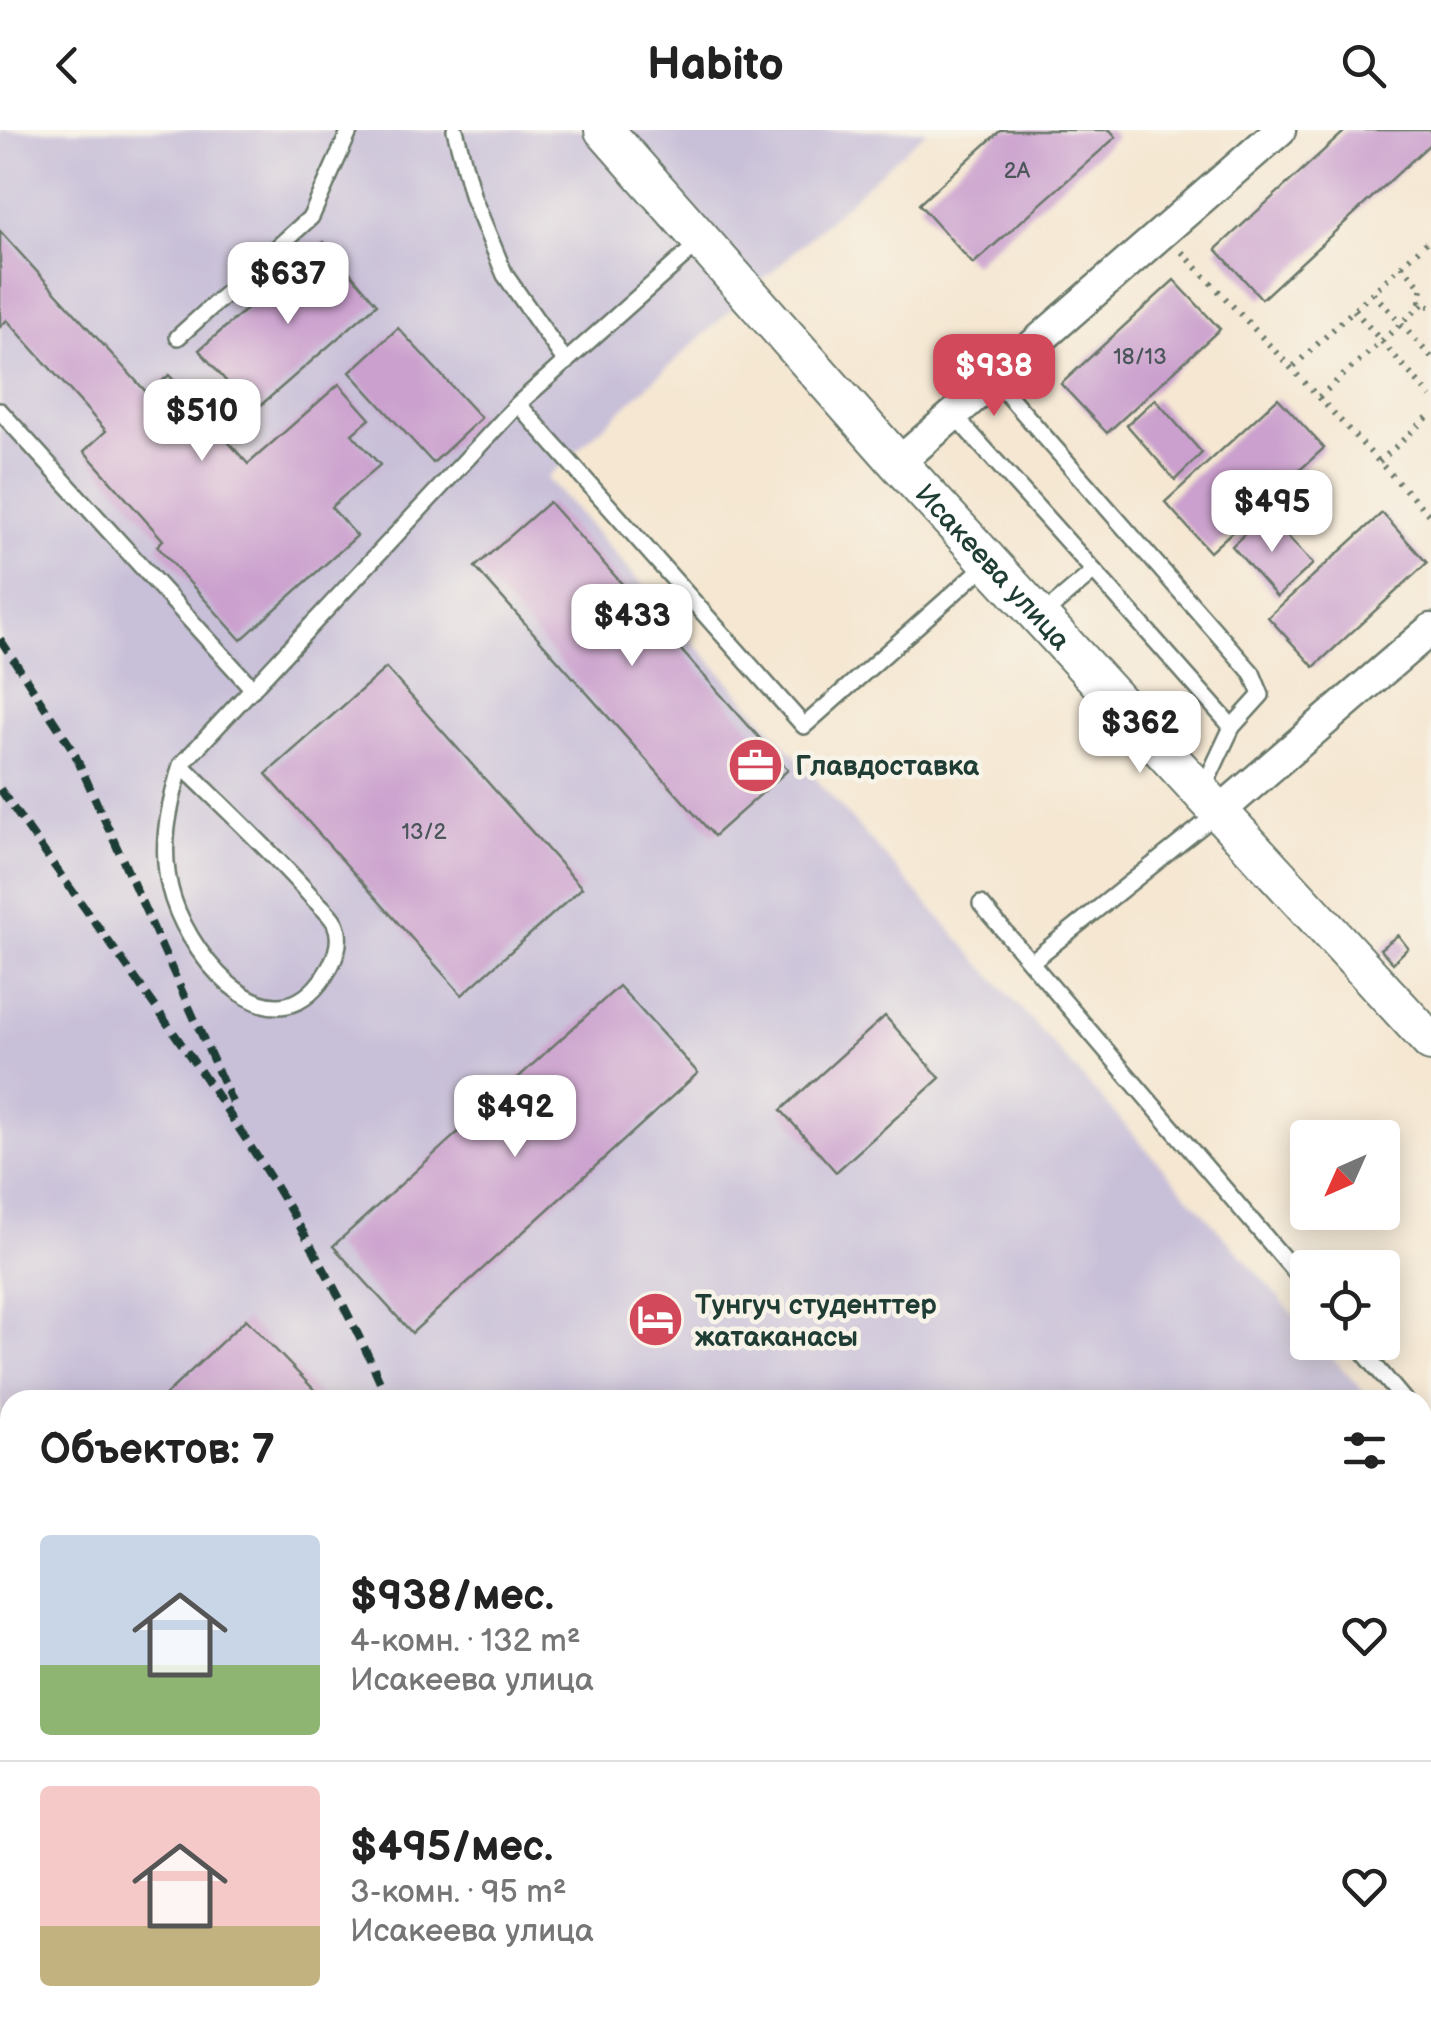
<!DOCTYPE html>
<html lang="ru">
<head>
<meta charset="utf-8">
<style>
  body { margin:0; font-family:"Balsamiq Sans",sans-serif; background:#f6f6f6; color:#222; height:100vh; display:flex; flex-direction:column; font-size:38px; white-space:nowrap }
  * { box-sizing:border-box; margin:0 }
  p { font-size:32px; color:#767676 }
  .icon { flex:none; width:55px; height:55px; fill:none; stroke:currentColor; stroke-width:2; stroke-linecap:round; stroke-linejoin:round }
  .map { position:relative; flex:1; overflow:hidden }
  .details { position:absolute; left:0px; top:1260px; width:1432px; height:642px; display:flex; flex-direction:column; background:#fff; border-radius:30px 30px 0 0; box-shadow:0 5px 25px #0003 }
  .details>* { flex:none }
  .needle { width:65px; rotate:225deg }
  .buttons { position:absolute; left:1290px; top:990px; display:grid; gap:20px }
  .buttons a { display:grid; place-items:center; width:110px; height:110px; border-radius:10px; background:#fff; box-shadow:0 5px 25px #0003; font-size:50px }
  .price { position:absolute; translate:-50% -85px; padding:0 22px; border-radius:20px; background:#fff; color:#222; font-size:32px; line-height:65px; filter:drop-shadow(0 2px 5px #0008) }
  .price::after { content:''; position:absolute; left:50%; top:60px; width:30px; height:22px; margin-left:-15px; background:inherit; clip-path:polygon(0 0,100% 0,50% 100%) }
  .price.current { background:#d1495b; color:#fff }
  ul { padding:0; list-style:none }
  li { display:flex; align-items:center; gap:30px; height:250px; padding:0 40px }
  li+li { border-top:2px solid #e0e0e0 }
  li span { display:grid; place-items:center; flex:none; width:280px; height:200px; border-radius:10px; color:#555 }
  li>.icon { margin-inline-start:auto }
  span .icon { width:120px; height:120px; fill:#fffc; stroke-width:1 }
  li b { font-size:42px }
  h2 { display:flex; justify-content:space-between; align-items:center; height:120px; padding:0 40px; font-size:42px }
  header { display:flex; justify-content:space-between; align-items:center; height:130px; padding:0 40px; background:#fff; font-size:45px; font-weight:700 }
  .map>svg:first-child { display:block }
  .industrial { fill:#c8bfd8 }
  .building { fill:#cba0ce }
  .lines { fill:none; stroke-linecap:round; stroke-linejoin:round }
  .service-casing { stroke:#6a786b; stroke-width:20 }
  .minor-casing { stroke:#6a786b; stroke-width:35 }
  .tertiary-casing { stroke:#6a786b; stroke-width:42 }
  .path { stroke:#6a786b; stroke-width:6; stroke-dasharray:2.5 8; stroke-linecap:butt }
  .service { stroke:#fff; stroke-width:15 }
  .minor { stroke:#fff; stroke-width:30 }
  .tertiary { stroke:#fff; stroke-width:38 }
  .rail { stroke:#1f3d34; stroke-width:8; stroke-dasharray:15 8; stroke-linecap:butt }
  .labels { text-anchor:middle; stroke-width:9; stroke-linejoin:round; paint-order:stroke }
  .number-label { font-size:22px; fill:#4a565a }
  .street-label { font-size:28px; fill:#1f3d34; stroke:#f7f3e8 }
  .poi-label { font-size:28px; font-weight:bold; fill:#1f3d34; stroke:#f7f3e8; text-anchor:start }
</style>
</head>
<body>
<header><svg class="icon" aria-label="back" viewBox="0 0 24 24"><path d="M15 5l-7 7 7 7"/></svg>Habito<svg class="icon" aria-label="search" viewBox="0 0 24 24"><circle cx="10" cy="10" r="6"/><path d="M15 15l6 6"/></svg></header>
<div class="map">
<svg width="1431" height="1901" viewBox="0 0 1431 1901">
  <rect width="100%" height="100%" fill="#f7f3e8"/>
  <filter id="ink" filterUnits="userSpaceOnUse"><feTurbulence type="fractalNoise" baseFrequency=".01" numOctaves="2"/><feDisplacementMap in="SourceGraphic" scale="20" xChannelSelector="R" yChannelSelector="G"/><feConvolveMatrix kernelMatrix="1 2 1 2 8 2 1 2 1" color-interpolation-filters="sRGB"/></filter>
  <filter id="wash" filterUnits="userSpaceOnUse"><feTurbulence type="fractalNoise" baseFrequency=".0048" numOctaves="4" result="noise"/><feDisplacementMap in="SourceGraphic" scale="40" xChannelSelector="R" yChannelSelector="G"/><feGaussianBlur stdDeviation="2.25" result="paint"/><feColorMatrix in="noise" values="0 0 0 0 0 0 0 0 0 0 0 0 0 0 0 0 0 1.4 0 .05"/><feComposite in="paint" operator="in"/></filter>
  <g filter="url(#wash)">
    <rect width="100%" height="100%" fill="#f5e7d2"/>
    <!-- industrial -->
    <polygon class="industrial" points="0,0 927,0 547,348 1307,1199 1308,1212 1319,1213 1371,1270 10,1270 10,1892 1422,1892 1423,1328 1431,1338 1431,1901 0,1901"/>
    <g id="blocks">
      <!-- building -->
      <g class="building">
        <polygon points="1001,0 1110,0 1116,7 973,134 919,74"/>
        <polygon points="1346,0 1431,0 1431,13 1262,169 1216,119"/>
        <polygon points="0,101 148,264 169,245 248,334 339,254 370,289 352,304 380,335 331,377 357,406 241,510 157,416 163,410 84,321 106,301 7,190 0,197"/>
        <polygon points="324,112 377,174 253,282 199,220"/>
        <polygon points="1174,150 1220,199 1107,303 1061,254"/>
        <polygon points="398,198 481,288 433,333 350,242"/>
        <polygon points="1278,268 1324,318 1210,422 1165,372"/>
        <polygon points="1155,269 1202,323 1175,350 1127,295"/>
        <polygon points="549,372 788,640 714,706 475,437"/>
        <polygon points="1266,383 1313,434 1277,467 1232,416"/>
        <polygon points="1382,383 1427,433 1314,537 1268,487"/>
        <polygon points="386,538 582,758 462,865 266,644"/>
        <polygon points="1398,805 1408,818 1393,833 1380,819"/>
        <polygon points="619,856 698,943 412,1203 333,1116"/>
        <polygon points="885,886 940,948 836,1042 781,980"/>
        <polygon points="246,1189 324,1270 160,1270"/>
        <polygon points="1422,1723 1431,1733 1431,1835 1422,1826"/>
        <polygon points="1059,1892 1312,1892 1302,1901 1067,1901"/>
      </g>
    </g>
  </g>
  <g filter="url(#ink)">
    <use href="#blocks" fill-opacity="0" stroke="#6a786b" stroke-width="2.5"/>
    <g class="lines">
      <defs>
        <g id="service">
          <polyline points="455,0 473,68 505,145 566,232"/>
          <polyline points="700,112 518,274 804,596 989,432"/>
          <polyline points="178,207 311,87 350,0"/>
          <polyline points="994,249 1252,543 1261,565 1232,597"/>
          <polyline points="0,281 253,559"/>
          <polyline points="954,285 1094,441"/>
          <polyline points="1040,487 1094,441 1232,597 1202,661"/>
          <path d="M181 635C168 680 158 723 173 769 194 834 278 931 330 837 337 824 342 808 335 793 330 783 317 773 310 765 269 719 225 678 181 635L518 274"/>
          <polyline points="981,774 1308,1157"/>
          <polyline points="1031,832 1219,682"/>
          <polyline points="1355,1212 1404,1270"/>
          <polyline points="1422,1291 1431,1301"/>
        </g>
        <g id="minor">
          <polyline points="898,333 1280,0"/>
          <polyline points="1219,682 1431,499"/>
          <polyline points="0,1782 10,1793"/>
          <polyline points="98,1892 106,1901"/>
        </g>
        <g id="tertiary">
          <path id="s1" d="M604 0 898 333 1431 912"/>
        </g>
      </defs>
      <!-- service casing -->
      <use href="#service" class="service-casing"/>
      <!-- minor casing -->
      <use href="#minor" class="minor-casing"/>
      <!-- tertiary casing -->
      <use href="#tertiary" class="tertiary-casing"/>
      <!-- path -->
      <g class="path">
        <polyline points="1182,122 1431,387"/>
        <polyline points="1402,135 1422,158 1420,171 1431,177"/>
        <polyline points="1373,163 1431,227"/>
        <polyline points="1354,180 1431,267"/>
        <polyline points="1294,236 1431,108"/>
        <polyline points="1319,267 1423,174"/>
        <polyline points="1379,332 1431,284"/>
      </g>
      <!-- service -->
      <use href="#service" class="service"/>
      <!-- minor -->
      <use href="#minor" class="minor"/>
      <!-- tertiary -->
      <use href="#tertiary" class="tertiary"/>
      <!-- rail -->
      <g class="rail">
        <polyline points="0,509 73,620 232,972"/>
        <path d="M0 659C136 855 295 1050 388 1270"/>
        <polyline points="420,1901 421,1892"/>
      </g>
    </g>
  </g>
  <!-- icons -->
  <defs>
    <symbol id="office-disc" viewBox="-11 -11 22 22"><circle r="9.5" fill="#d1495b" stroke="#f7f3e8"/><path d="M-6-3h4V-5.5h4V-3h4V5H-6ZM-1-4.5V-3h2v-1.5ZM-6 0V1H6V0Z" fill="#fff"/></symbol>
    <symbol id="hotel-disc" viewBox="-11 -11 22 22"><circle r="9.5" fill="#d1495b" stroke="#f7f3e8"/><path d="M-6-4.5h1.5V1H6V5H4.5V3h-9V5H-6ZM-4 0a1.8 1.8 0 1 1 3.6 0ZM.5 0V-2.5h3Q6-2.5 6 0Z" fill="#fff"/></symbol>
  </defs>
  <g fill-rule="evenodd">
    <use href="#office-disc" x="724" y="604" width="63" height="63"/>
    <use href="#hotel-disc" x="624" y="1158" width="63" height="63"/>
  </g>
  <g class="labels">
    <!-- number labels -->
    <g class="number-label">
      <text x="1017" y="48">2А</text>
      <text x="1140" y="234">18/13</text>
      <text x="424" y="709">13/2</text>
    </g>
    <!-- street labels -->
    <g class="street-label">
      <text dy="10" stroke="none"><textPath href="#s1" startOffset="585">Исакеева улица</textPath></text>
    </g>
    <!-- poi labels -->
    <g class="poi-label">
      <text x="795" y="645">Главдоставка</text>
      <text x="695" y="1184">Тунгуч студенттер<tspan x="695" dy="32">жатаканасы</tspan></text>
    </g>
  </g>
</svg>
<div class="buttons">
<a><svg class="needle" viewBox="-14 -14 28 28"><path d="M0-13l5 13h-10z" fill="#e53935"/><path d="M0 13l5-13h-10z" fill="#767676"/></svg></a>
<a><svg class="icon" aria-label="locate" viewBox="0 0 24 24"><circle cx="12" cy="12" r="6"/><path d="M12 2v4M12 18v4M2 12h4M18 12h4"/></svg></a>
</div>
<b class="price" style="left:288px;top:197px">$637</b>
<b class="price current" style="left:994px;top:289px">$938</b>
<b class="price" style="left:202px;top:334px">$510</b>
<b class="price" style="left:1272px;top:425px">$495</b>
<b class="price" style="left:632px;top:539px">$433</b>
<b class="price" style="left:1140px;top:646px">$362</b>
<b class="price" style="left:515px;top:1030px">$492</b>
<section class="details">
<h2>Объектов: 7<svg class="icon" aria-label="filters" viewBox="0 0 24 24"><path d="M4 7h16M4 17h16"/><circle cx="9" cy="7" r="2"/><circle cx="15" cy="17" r="2"/></svg></h2>
<ul>
<li><span style="background:linear-gradient(#c9d6e8 65%,#8fb573 0)"><svg class="icon" aria-label="home" viewBox="0 0 24 24"><path d="M3 11l9-7 9 7M6 9v11h12V9"/></svg></span><div><b>$938/мес.</b><p>4-комн. · 132 m²</p><p>Исакеева улица</p></div><svg class="icon" aria-label="heart" viewBox="0 0 24 24"><path d="M12 20l-8-8c-3-5 5-10 8-4 3-6 11-1 8 4z"/></svg></li>
<li><span style="background:linear-gradient(#f6c9c9 70%,#c2b280 0)"><svg class="icon" aria-label="home" viewBox="0 0 24 24"><path d="M3 11l9-7 9 7M6 9v11h12V9"/></svg></span><div><b>$495/мес.</b><p>3-комн. · 95 m²</p><p>Исакеева улица</p></div><svg class="icon" aria-label="heart" viewBox="0 0 24 24"><path d="M12 20l-8-8c-3-5 5-10 8-4 3-6 11-1 8 4z"/></svg></li>
</ul>
</section>
</div>
</body>
</html>
